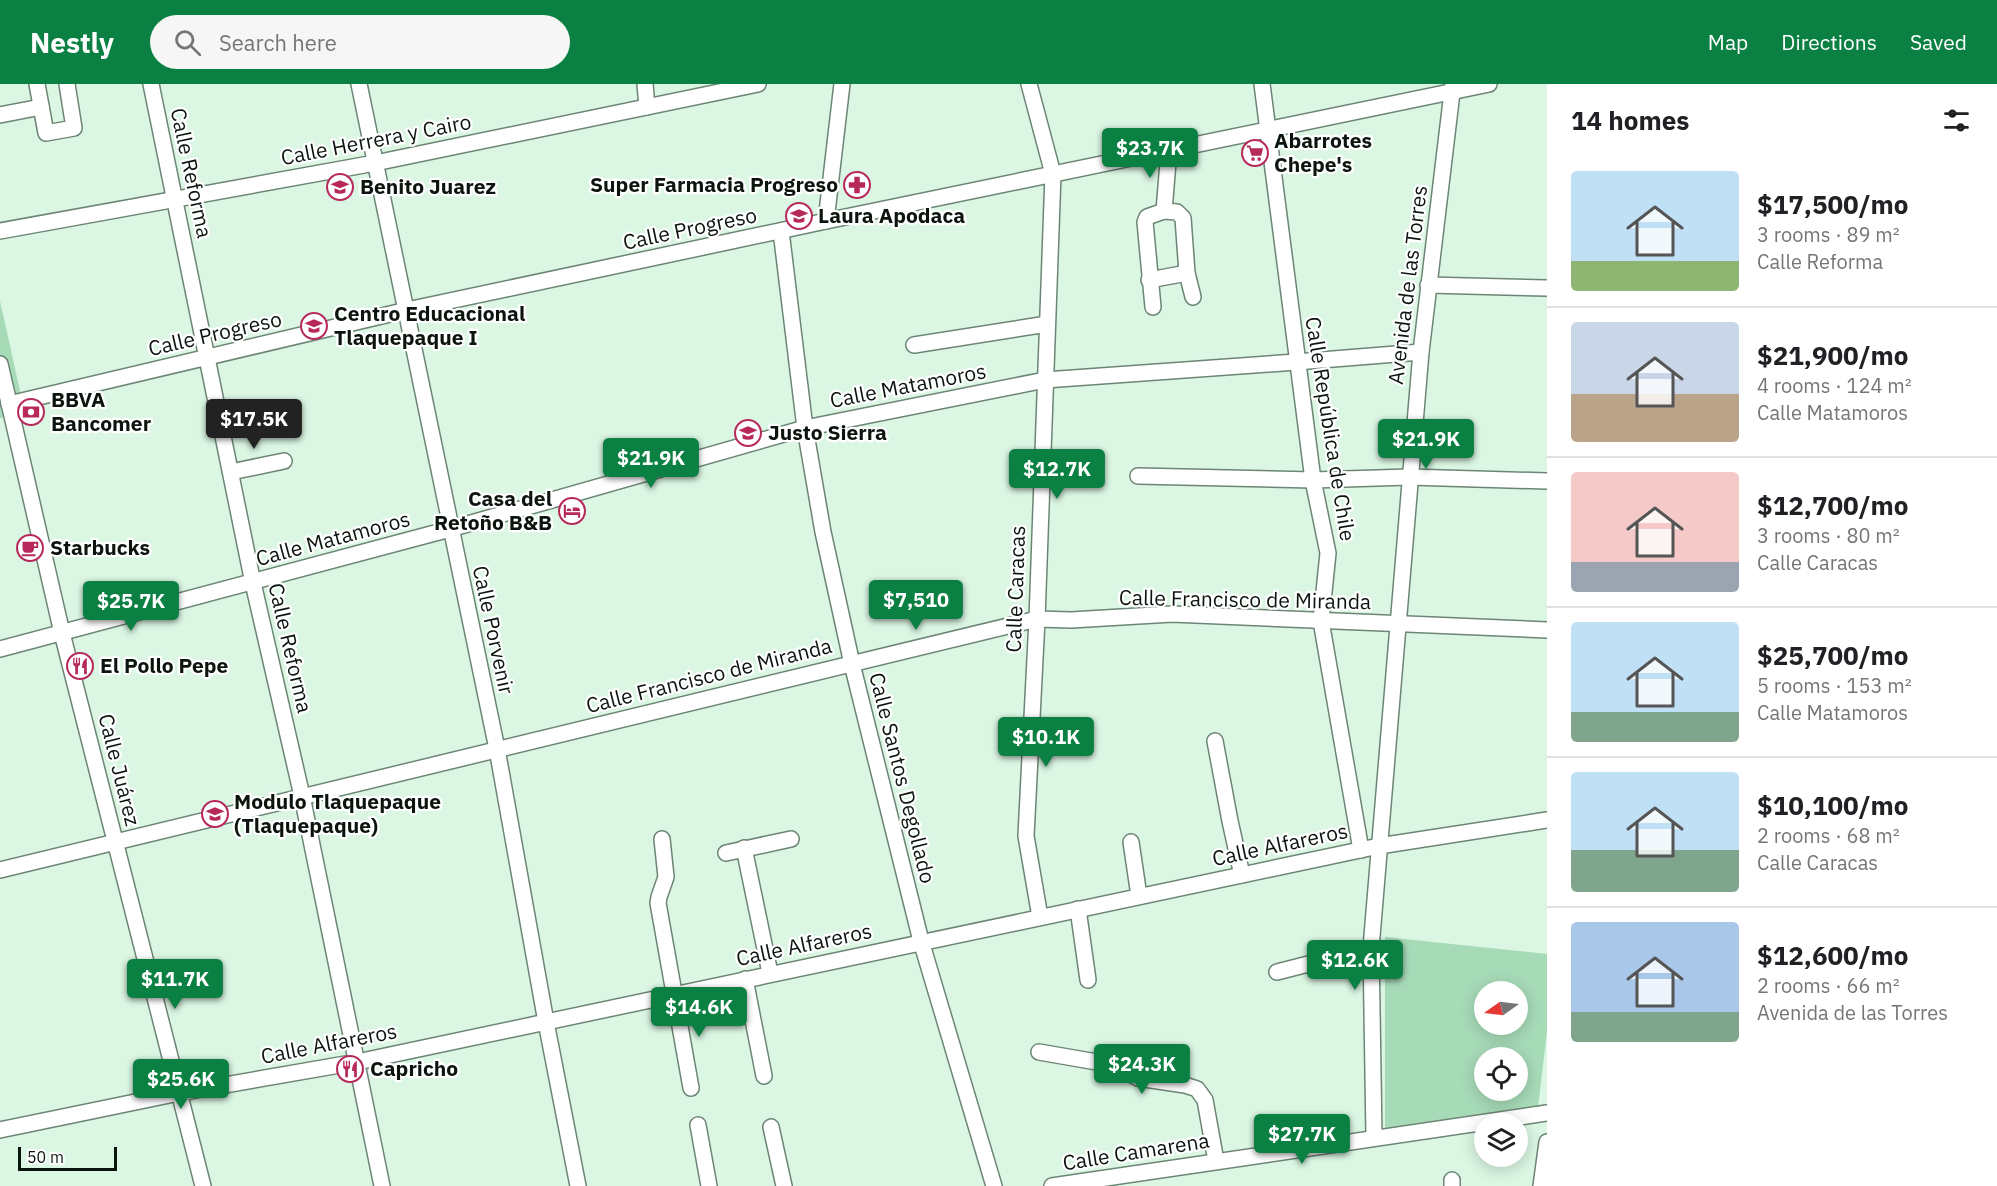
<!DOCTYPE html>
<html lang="en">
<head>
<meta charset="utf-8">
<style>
  body { margin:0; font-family:"IBM Plex Sans",sans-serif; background:#f6f6f6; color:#202124; height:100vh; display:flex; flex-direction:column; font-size:22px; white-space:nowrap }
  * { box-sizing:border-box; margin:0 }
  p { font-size:20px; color:#757577 }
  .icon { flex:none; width:33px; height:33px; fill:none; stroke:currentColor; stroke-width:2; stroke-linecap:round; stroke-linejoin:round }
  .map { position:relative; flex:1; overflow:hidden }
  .sheet { display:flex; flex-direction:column; background:#fff; width:450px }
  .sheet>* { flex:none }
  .needle { width:39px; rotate:256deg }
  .buttons { position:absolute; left:1474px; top:897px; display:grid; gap:12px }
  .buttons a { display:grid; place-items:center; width:54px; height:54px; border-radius:50%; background:#fff; box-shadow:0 3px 15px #0003; font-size:30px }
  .scale { position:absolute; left:18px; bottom:15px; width:99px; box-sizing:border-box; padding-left:6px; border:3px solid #0b150e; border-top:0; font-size:16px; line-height:21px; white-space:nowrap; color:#0b150e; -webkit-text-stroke:4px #fff; paint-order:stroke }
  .price { position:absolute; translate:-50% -51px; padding:0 14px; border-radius:6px; background:#0b8043; color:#fff; font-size:20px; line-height:39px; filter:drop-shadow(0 2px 3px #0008) }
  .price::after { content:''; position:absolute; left:50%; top:36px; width:18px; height:14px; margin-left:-9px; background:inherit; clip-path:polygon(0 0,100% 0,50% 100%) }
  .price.selected { background:#222; color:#fff }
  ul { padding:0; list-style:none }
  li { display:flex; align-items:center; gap:18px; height:150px; padding:0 24px }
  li+li { border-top:2px solid #e0e0e0 }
  li span { display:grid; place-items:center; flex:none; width:168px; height:120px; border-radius:6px; color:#555 }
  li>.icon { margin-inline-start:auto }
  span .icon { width:72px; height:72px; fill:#fffc; stroke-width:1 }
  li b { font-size:26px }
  h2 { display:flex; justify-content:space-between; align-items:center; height:72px; padding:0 24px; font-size:26px }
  header { display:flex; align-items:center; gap:36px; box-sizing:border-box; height:84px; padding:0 30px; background:#0b8043; color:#fff }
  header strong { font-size:28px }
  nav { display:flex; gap:33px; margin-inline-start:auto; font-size:21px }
  .search { width:420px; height:54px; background:#f6f6f6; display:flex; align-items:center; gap:15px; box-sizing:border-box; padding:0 21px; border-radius:33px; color:#757577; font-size:22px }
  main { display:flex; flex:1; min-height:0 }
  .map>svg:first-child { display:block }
  .green { fill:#a7dbb8; fill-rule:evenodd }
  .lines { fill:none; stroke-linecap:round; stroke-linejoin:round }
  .minor-casing { stroke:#6c8574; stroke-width:18 }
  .minor { stroke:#fff; stroke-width:15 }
  .labels { text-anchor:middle; stroke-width:4.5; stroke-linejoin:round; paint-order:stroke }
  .street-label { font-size:21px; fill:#0b150e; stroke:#fff }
  .poi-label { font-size:21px; font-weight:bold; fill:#0b150e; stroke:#fff; text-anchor:start }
</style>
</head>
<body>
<header>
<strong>Nestly</strong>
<div class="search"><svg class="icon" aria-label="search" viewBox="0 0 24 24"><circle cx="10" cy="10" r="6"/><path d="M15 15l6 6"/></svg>Search here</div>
<nav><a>Map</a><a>Directions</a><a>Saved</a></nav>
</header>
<main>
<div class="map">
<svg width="1547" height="1102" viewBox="0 0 1547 1102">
  <rect width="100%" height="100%" fill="#dbf6e3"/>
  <!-- green -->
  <g class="green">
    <polygon points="0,217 25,329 0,334"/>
    <path d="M1385 853 1547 870V948L1538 1023 1385 1045ZM1485 908H1518V940H1485ZM1485 974H1518V1006H1485Z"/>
  </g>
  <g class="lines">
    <defs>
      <g id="minor">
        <polyline points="37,0 46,49 74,44 67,0"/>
        <polyline points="151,0 253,499 302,712 382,1102"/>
        <polyline points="359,0 497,665 546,938 578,1102"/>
        <polyline points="645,0 647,23"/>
        <polyline points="1029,0 1053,90 1037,535 1026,752 1040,833"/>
        <polyline points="1262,0 1313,396 1328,469 1321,537 1361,766"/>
        <polyline points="0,31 41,23"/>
        <polyline points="1164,127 1169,66"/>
        <polyline points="826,137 842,0"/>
        <polyline points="0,147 375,79 758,0"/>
        <polyline points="781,147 805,344 823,448 852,580 921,857 994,1102"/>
        <polyline points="1149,196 1187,189"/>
        <polyline points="1428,201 1547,204"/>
        <polyline points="1153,223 1145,138 1147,133 1164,127 1177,128 1183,134 1187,189 1193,213"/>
        <polyline points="914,261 1047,240"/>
        <polyline points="0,280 62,549 203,1102"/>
        <polyline points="9,320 407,226 826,137 1489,0"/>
        <polyline points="231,388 284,377"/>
        <polyline points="1138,392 1313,396 1409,393 1547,397"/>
        <polyline points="0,565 450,445 805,344 1045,296 1296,278 1421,268"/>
        <polyline points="1215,657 1230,737 1242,791"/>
        <polyline points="662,755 666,793 659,813 658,819 691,1004"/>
        <polyline points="1131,758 1139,812"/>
        <polyline points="744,764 770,889"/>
        <polyline points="726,769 791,755"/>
        <polyline points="0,786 1037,535 1071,536 1172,530 1547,546"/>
        <polyline points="1078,825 1088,896"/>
        <polyline points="1277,888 1371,864"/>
        <polyline points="745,895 764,992"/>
        <polyline points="1039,968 1114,981 1138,994 1185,1001 1197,1005 1205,1016 1216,1077"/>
        <polyline points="698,1041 709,1102"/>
        <polyline points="771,1043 784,1102"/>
        <polyline points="0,1046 179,1009 357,978 1379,762 1547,736"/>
        <polyline points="1374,1053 1371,864 1421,268 1453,0"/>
        <polyline points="1052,1102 1547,1029"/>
        <polyline points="1452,1102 1452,1096"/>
        <polyline points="1541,1102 1547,1058"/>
      </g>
    </defs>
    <!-- minor casing -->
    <use href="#minor" class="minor-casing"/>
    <!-- minor -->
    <use href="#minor" class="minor"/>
  </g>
  <!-- icons -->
  <defs>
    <symbol id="supermarket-ring" viewBox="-11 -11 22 22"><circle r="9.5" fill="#fff" stroke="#b7295b" stroke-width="1.5"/><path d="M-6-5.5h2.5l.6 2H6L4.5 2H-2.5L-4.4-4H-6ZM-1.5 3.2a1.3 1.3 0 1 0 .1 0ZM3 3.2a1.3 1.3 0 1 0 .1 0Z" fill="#b7295b"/></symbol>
    <symbol id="pharmacy-ring" viewBox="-11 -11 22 22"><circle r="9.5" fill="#fff" stroke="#b7295b" stroke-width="1.5"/><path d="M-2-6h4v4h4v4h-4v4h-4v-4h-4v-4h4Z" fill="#b7295b"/></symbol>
    <symbol id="school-ring" viewBox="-11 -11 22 22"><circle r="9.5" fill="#fff" stroke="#b7295b" stroke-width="1.5"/><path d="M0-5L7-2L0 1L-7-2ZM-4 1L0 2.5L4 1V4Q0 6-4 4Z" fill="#b7295b"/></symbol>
    <symbol id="bank-ring" viewBox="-11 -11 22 22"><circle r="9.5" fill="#fff" stroke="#b7295b" stroke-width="1.5"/><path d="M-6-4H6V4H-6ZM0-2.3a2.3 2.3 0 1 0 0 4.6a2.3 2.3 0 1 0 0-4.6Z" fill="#b7295b"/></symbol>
    <symbol id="hotel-ring" viewBox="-11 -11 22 22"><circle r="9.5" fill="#fff" stroke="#b7295b" stroke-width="1.5"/><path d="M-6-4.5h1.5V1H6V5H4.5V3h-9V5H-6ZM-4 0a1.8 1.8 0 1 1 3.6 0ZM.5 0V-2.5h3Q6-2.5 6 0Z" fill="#b7295b"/></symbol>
    <symbol id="cafe-ring" viewBox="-11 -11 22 22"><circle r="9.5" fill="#fff" stroke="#b7295b" stroke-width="1.5"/><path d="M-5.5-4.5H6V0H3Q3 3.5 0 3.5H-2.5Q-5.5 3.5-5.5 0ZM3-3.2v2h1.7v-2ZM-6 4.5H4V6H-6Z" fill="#b7295b"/></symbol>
    <symbol id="restaurant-ring" viewBox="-11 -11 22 22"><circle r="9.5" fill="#fff" stroke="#b7295b" stroke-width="1.5"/><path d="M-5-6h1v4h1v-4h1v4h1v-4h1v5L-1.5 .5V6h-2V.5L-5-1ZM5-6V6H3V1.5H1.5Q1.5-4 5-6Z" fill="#b7295b"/></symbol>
    <symbol id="university-ring" viewBox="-11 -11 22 22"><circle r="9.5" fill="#fff" stroke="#b7295b" stroke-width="1.5"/><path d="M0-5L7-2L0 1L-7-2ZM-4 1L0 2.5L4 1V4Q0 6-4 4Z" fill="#b7295b"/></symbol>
  </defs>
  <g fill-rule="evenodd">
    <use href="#supermarket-ring" x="1240" y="54" width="30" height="30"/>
    <use href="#pharmacy-ring" x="842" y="86" width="30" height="30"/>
    <use href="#school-ring" x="325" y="88" width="30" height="30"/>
    <use href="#school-ring" x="784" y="117" width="30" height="30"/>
    <use href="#school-ring" x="299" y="227" width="30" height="30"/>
    <use href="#bank-ring" x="16" y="313" width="30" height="30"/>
    <use href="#school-ring" x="733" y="334" width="30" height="30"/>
    <use href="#hotel-ring" x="557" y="412" width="30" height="30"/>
    <use href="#cafe-ring" x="15" y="449" width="30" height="30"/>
    <use href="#restaurant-ring" x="65" y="567" width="30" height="30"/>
    <use href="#university-ring" x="200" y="715" width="30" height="30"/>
    <use href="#restaurant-ring" x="335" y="970" width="30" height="30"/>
  </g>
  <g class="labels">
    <!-- street labels -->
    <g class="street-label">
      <text transform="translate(376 56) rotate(-11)" y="7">Calle Herrera y Cairo</text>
      <text transform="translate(191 89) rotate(78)" y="7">Calle Reforma</text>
      <text transform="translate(690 145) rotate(-12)" y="7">Calle Progreso</text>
      <text transform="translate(1408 201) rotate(-83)" y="7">Avenida de las Torres</text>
      <text transform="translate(215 250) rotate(-13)" y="7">Calle Progreso</text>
      <text transform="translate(908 302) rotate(-11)" y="7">Calle Matamoros</text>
      <text transform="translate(1330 345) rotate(81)" y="7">Calle República de Chile</text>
      <text transform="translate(333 455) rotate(-15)" y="7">Calle Matamoros</text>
      <text transform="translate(1016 505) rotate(-88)" y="7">Calle Caracas</text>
      <text transform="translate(1245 516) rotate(1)" y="7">Calle Francisco de Miranda</text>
      <text transform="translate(493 546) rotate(78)" y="7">Calle Porvenir</text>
      <text transform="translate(290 564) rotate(77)" y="7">Calle Reforma</text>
      <text transform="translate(709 592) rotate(-14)" y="7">Calle Francisco de Miranda</text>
      <text transform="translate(119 686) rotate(76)" y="7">Calle Juárez</text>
      <text transform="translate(902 694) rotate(76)" y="7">Calle Santos Degollado</text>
      <text transform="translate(1280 761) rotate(-12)" y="7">Calle Alfareros</text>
      <text transform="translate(804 861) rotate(-12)" y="7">Calle Alfareros</text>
      <text transform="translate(329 960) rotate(-11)" y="7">Calle Alfareros</text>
      <text transform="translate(1136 1068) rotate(-9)" y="7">Calle Camarena</text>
    </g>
    <!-- poi labels -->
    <g class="poi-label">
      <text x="1274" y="64">Abarrotes<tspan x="1274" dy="24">Chepe's</tspan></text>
      <text x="838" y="108" text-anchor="end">Super Farmacia Progreso</text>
      <text x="360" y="110">Benito Juarez</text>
      <text x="818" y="139">Laura Apodaca</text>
      <text x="334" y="237">Centro Educacional<tspan x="334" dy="24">Tlaquepaque I</tspan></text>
      <text x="51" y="323">BBVA<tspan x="51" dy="24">Bancomer</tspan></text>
      <text x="768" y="356">Justo Sierra</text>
      <text x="552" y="422" text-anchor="end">Casa del<tspan x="552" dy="24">Retoño B&amp;B</tspan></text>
      <text x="50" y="471">Starbucks</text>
      <text x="100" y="589">El Pollo Pepe</text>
      <text x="234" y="725">Modulo Tlaquepaque<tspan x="234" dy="24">(Tlaquepaque)</tspan></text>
      <text x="370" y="992">Capricho</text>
    </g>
  </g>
</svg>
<div class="buttons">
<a><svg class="needle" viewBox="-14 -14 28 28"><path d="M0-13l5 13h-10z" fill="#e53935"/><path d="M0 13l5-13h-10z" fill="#757577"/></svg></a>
<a><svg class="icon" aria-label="locate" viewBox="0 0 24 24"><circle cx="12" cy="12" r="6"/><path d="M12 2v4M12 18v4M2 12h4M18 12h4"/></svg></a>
<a><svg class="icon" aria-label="layers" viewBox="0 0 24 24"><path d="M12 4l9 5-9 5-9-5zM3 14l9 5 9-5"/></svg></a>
</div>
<div class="scale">50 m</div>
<b class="price" style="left:1150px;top:95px">$23.7K</b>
<b class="price selected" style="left:254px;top:366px">$17.5K</b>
<b class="price" style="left:1426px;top:386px">$21.9K</b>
<b class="price" style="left:651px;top:405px">$21.9K</b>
<b class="price" style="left:1057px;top:416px">$12.7K</b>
<b class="price" style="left:916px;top:547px">$7,510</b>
<b class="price" style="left:131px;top:548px">$25.7K</b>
<b class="price" style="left:1046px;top:684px">$10.1K</b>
<b class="price" style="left:1355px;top:907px">$12.6K</b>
<b class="price" style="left:175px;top:926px">$11.7K</b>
<b class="price" style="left:699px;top:954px">$14.6K</b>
<b class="price" style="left:1142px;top:1011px">$24.3K</b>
<b class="price" style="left:181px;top:1026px">$25.6K</b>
<b class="price" style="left:1302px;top:1081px">$27.7K</b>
</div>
<section class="sheet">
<h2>14 homes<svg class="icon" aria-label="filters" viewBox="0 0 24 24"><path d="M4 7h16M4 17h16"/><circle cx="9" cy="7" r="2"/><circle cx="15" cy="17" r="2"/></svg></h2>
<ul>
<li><span style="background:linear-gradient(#bfe0f5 75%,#8fb573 0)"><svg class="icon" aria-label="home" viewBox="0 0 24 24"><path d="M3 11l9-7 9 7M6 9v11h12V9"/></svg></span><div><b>$17,500/mo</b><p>3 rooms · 89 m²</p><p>Calle Reforma</p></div></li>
<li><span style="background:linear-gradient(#c9d6e8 60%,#b9a48a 0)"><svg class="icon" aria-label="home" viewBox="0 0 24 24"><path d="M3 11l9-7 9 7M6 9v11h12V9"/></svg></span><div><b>$21,900/mo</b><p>4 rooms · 124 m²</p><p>Calle Matamoros</p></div></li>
<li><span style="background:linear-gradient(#f6c9c9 75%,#9aa5b1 0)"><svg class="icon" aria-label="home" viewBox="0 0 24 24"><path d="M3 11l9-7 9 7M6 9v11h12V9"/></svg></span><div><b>$12,700/mo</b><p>3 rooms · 80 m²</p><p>Calle Caracas</p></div></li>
<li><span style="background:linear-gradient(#bfe0f5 75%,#7fa58c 0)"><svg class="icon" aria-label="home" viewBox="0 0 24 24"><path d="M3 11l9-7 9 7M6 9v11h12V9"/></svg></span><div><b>$25,700/mo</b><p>5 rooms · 153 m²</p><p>Calle Matamoros</p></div></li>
<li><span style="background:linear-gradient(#bfe0f5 65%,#7fa58c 0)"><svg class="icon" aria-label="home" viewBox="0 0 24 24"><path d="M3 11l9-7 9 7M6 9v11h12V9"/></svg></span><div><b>$10,100/mo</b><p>2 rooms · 68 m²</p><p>Calle Caracas</p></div></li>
<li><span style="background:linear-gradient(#a9c7e8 75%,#7fa58c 0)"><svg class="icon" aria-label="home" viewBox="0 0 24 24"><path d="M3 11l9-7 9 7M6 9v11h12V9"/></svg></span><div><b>$12,600/mo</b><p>2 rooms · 66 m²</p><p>Avenida de las Torres</p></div></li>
</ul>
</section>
</main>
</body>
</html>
